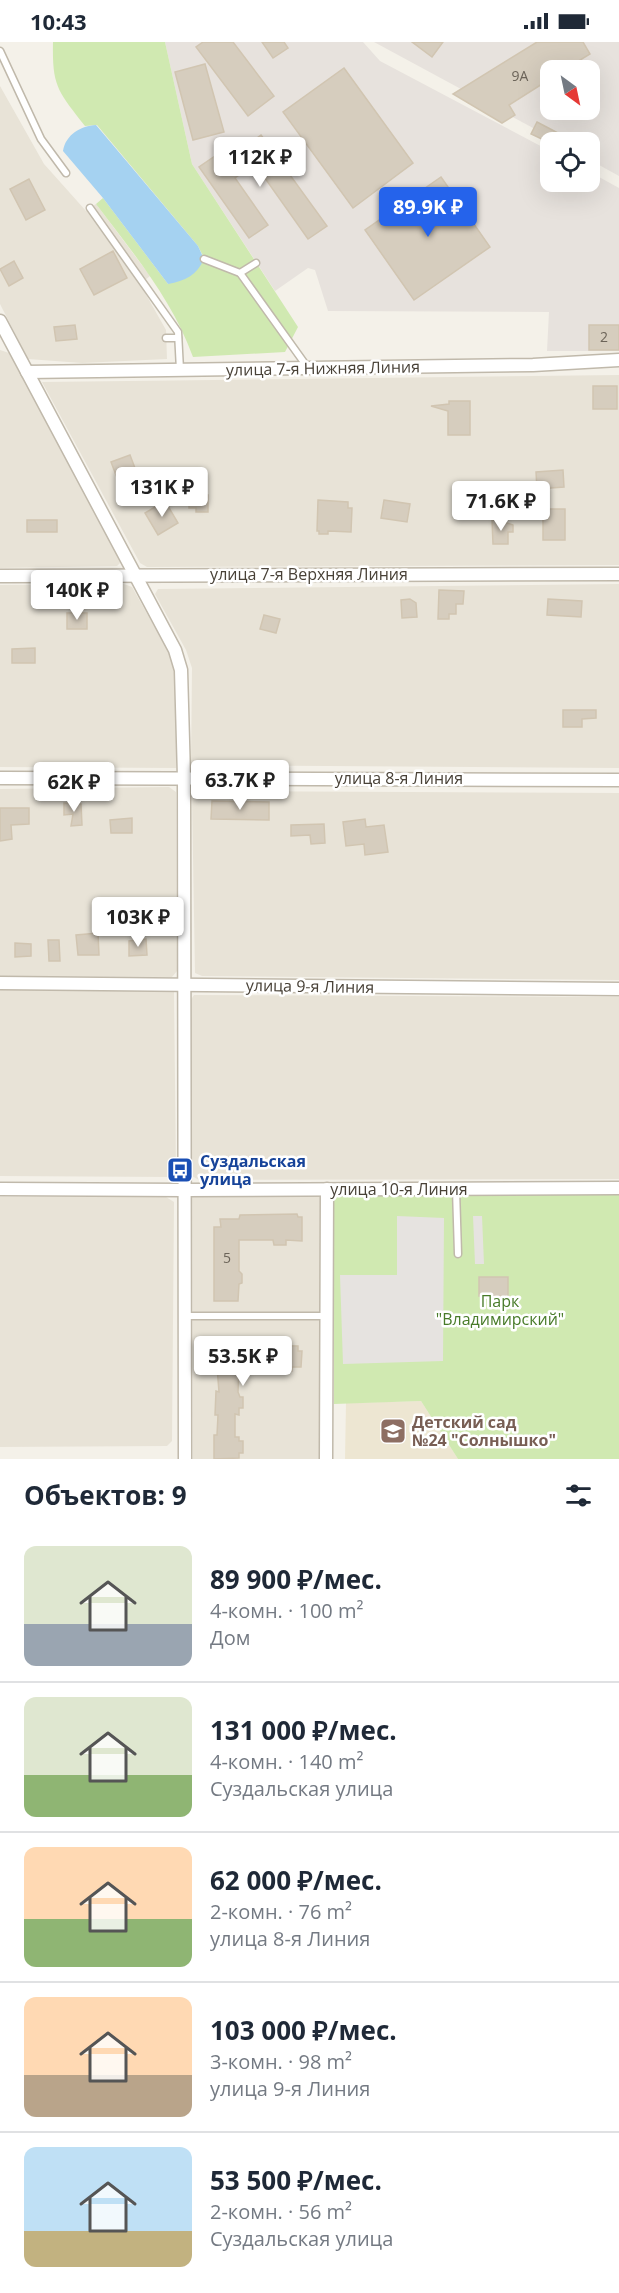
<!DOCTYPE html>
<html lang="ru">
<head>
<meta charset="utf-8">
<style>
  body { margin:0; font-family:"Open Sans",sans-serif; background:#f2f2f3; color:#1f2937; height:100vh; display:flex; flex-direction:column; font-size:22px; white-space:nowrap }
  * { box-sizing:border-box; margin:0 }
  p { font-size:20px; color:#747a83 }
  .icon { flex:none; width:33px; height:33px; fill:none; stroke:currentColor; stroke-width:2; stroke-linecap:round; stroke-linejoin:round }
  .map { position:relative; height:1417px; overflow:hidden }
  .sheet { display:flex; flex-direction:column; background:#fff; flex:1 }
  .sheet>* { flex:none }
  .needle { width:39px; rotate:147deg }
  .buttons { position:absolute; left:540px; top:18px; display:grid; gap:12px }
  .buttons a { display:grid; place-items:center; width:60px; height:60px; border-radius:12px; background:#fff; box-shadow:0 6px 24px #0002; font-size:30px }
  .price { position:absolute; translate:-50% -51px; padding:0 14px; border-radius:6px; background:#fff; color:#222; font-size:20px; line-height:39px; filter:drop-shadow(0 2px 3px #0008) }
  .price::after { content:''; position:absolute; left:50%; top:36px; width:18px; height:14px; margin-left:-9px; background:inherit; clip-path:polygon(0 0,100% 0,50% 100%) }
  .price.on { background:#2563eb; color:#fff }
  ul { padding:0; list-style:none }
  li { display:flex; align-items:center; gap:18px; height:150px; padding:0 24px }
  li+li { border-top:2px solid #e0e1e3 }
  li span { display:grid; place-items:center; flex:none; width:168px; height:120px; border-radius:12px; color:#555 }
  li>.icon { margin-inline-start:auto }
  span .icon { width:72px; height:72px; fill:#fffc; stroke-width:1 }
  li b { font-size:26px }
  h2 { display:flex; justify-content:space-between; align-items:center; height:72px; padding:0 24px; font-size:26px }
  .status { display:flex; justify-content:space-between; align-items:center; height:42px; padding:0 30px; background:#fff; direction:ltr }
  .status svg { height:16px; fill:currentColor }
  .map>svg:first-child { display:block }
  .residential { fill:#e8e3d7 }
  .industrial { fill:#e7e2dd; fill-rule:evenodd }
  .education { fill:#ede6d2 }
  .green { fill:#d0e9b1 }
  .parking { fill:#e6e3e0 }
  .water { fill:#a5d2f1 }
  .building { fill:#d6cdbe; stroke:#d1c5b1; stroke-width:1.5 }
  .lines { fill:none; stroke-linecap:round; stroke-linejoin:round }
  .lane-casing { stroke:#c0b9ab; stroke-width:9 }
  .street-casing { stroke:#c0b9ab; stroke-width:15 }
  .lane { stroke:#fff; stroke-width:6 }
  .street { stroke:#fff; stroke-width:12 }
  .labels { text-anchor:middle; stroke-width:5; stroke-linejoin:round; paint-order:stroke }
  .number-label { font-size:14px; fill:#6c6459 }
  .street-label { font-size:16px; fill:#484137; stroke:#fff }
  .transit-label { font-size:16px; font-weight:bold; fill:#164399; stroke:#fff; text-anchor:start }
  .park-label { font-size:16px; fill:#487b29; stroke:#fff }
  .education-label { font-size:16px; font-weight:bold; fill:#785e54; stroke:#fff; text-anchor:start }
</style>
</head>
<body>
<div class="status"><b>10:43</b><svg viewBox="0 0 49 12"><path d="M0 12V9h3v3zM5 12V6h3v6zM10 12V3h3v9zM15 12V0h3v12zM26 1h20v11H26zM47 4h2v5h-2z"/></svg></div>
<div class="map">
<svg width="619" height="1417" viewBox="0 0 619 1417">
  <rect width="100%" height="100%" fill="#f4f1e9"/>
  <!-- residential -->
  <g class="residential">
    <polygon points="0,44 44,122 86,169 96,162 150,234 140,242 166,288 167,317 82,321 28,317 0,262"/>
    <polygon points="0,308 9,311 119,516 120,521 117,524 0,526"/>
    <polygon points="619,333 619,523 147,525 140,521 42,340"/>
    <polygon points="124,542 132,545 167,607 176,629 176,726 0,725 0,543"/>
    <polygon points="619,542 619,726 191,723 192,626 186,608 155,552 158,547"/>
    <polygon points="169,745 176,750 177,929 172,935 0,934 0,747"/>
    <polygon points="197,749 619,751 619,938 202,934 195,931 192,756"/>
    <polygon points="167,945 174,950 176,1129 171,1135 0,1134 0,946"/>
    <polygon points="194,953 619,955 619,1137 199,1138 192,1134 190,959"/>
    <polygon points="323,1152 324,1417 193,1417 192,1153"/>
    <polygon points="0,1155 166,1155 174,1160 172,1399 167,1404 0,1405"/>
  </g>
  <!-- industrial -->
  <g class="industrial">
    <polygon points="165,0 363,0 380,19 550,109 550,140 590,140 590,130 619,146 619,309 547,309 549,270 328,269 315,228 308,226 275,249 192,122"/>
    <path d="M374 0H619V134L590 118V100H559ZM550 28H590V68H550Z"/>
  </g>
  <!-- education -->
  <polygon class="education" points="421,1359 458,1417 345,1417 346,1361"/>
  <!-- green -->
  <g class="green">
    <path d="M53 0H165L192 122 298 285 285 310 193 315C172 257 133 211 96 162L103 156 168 242 204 216 198 204 97 83 85 84C58 49 52 45 53 0Z"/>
    <polygon points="619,1148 619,1417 458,1417 421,1359 334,1362 334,1152"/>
  </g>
  <!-- parking -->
  <g class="parking">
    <polygon points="397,1174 444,1176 443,1319 343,1322 340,1233 397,1233"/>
    <polygon points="473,1174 482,1174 484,1222 475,1222"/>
  </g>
  <!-- water -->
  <path class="water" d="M96 83 198 204 204 217C197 233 185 239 168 242L103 156 63 109C66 92 81 84 96 83Z"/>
  <!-- building -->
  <g class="building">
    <polygon points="203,0 233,0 274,54 248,74 196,5"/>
    <polygon points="262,0 284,0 288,6 273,16"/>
    <polygon points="412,0 443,0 432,15"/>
    <polygon points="537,0 583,0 590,12 564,28 550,28 550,37 509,63 515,73 502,81 453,52"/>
    <polygon points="205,22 224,90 193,98 175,30"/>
    <polygon points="344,26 413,121 353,166 283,70"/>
    <polygon points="537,80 575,100 548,100 531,92"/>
    <polygon points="261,93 327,184 308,197 255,122 235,136 268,183 249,196 199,125 218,112 224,120"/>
    <polygon points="441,135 490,205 414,258 365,188"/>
    <polygon points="29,137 45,168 26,178 10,147"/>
    <polygon points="113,209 127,236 94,253 80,227"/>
    <polygon points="14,219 23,236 9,244 0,227"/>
    <polygon points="75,283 77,297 56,299 54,285"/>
    <rect x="589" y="283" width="30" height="25"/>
    <rect x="593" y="344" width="24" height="23"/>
    <polygon points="449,359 470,359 470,393 448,393 448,369 431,364 449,362"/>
    <polygon points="130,413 138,434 119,441 111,420"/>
    <polygon points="563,428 564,445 537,447 536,430"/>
    <polygon points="189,453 208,453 208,470 196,470 196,466 189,466"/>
    <polygon points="318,458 348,460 348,466 352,466 351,490 328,489 328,492 319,492 319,489 317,489"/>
    <polygon points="384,458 410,462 407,480 381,476"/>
    <polygon points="165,459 178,481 158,493 145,471"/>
    <rect x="543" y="467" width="22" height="31"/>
    <polygon points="502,477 504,480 513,483 513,490 508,490 508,502 493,502 492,478"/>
    <rect x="27" y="478" width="30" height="12"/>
    <polygon points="439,548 464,549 463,562 456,562 456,572 449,572 449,577 438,577"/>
    <polygon points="410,557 416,561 417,575 402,576 401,558"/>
    <polygon points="548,557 582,559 581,575 547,573"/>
    <rect x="67" y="571" width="20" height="16"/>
    <polygon points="264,573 280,577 276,591 260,587"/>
    <polygon points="35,606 35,621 12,621 12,607"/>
    <polygon points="563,668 596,668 596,676 582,677 582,685 563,685"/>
    <polygon points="212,759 269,760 269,778 211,777"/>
    <polygon points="64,761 81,762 82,783 71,784 73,772 64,773"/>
    <polygon points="0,766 29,766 29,782 11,783 12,797 0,799"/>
    <polygon points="132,776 132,791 111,791 110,778"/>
    <polygon points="365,777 366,785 384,783 388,810 365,813 364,802 346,804 343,780"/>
    <polygon points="324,782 325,801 311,802 310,793 291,794 291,783"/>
    <polygon points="98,891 99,913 78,913 76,893"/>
    <polygon points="146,897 147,913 129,914 129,899"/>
    <polygon points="48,898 59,898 60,919 49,919"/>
    <polygon points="15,901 31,902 31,914 15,915"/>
    <polygon points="297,1172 298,1175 302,1175 302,1199 286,1198 286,1203 274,1203 273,1198 239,1198 239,1229 242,1232 242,1241 239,1242 238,1259 214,1259 214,1185 221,1185 220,1177 239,1177 240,1173"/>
    <rect x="479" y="1235" width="29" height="19"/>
    <polygon points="241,1303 298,1304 298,1309 302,1309 301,1325 292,1325 292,1329 286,1329 286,1332 275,1332 275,1328 268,1327 239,1326 238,1350 240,1355 243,1355 243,1366 239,1366 239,1373 235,1372 235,1395 239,1395 239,1399 243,1399 243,1411 239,1411 239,1416 214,1417 214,1393 217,1393 218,1373 215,1373 216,1349 219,1350 216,1312 218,1313 218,1305 241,1306"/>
  </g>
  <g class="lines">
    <defs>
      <g id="lane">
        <polyline points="0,9 41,97 66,131"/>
        <polyline points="90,166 178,290 180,328"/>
        <polyline points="204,217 240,231 308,326"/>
        <polyline points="240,231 256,221"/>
        <polyline points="166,296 178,296"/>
        <polyline points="456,1147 458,1212"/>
        <polyline points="185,1274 326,1274"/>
      </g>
      <g id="street">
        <polyline points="0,279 175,608 181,628 184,735 185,1417"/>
        <polyline points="27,330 533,323 619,318"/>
        <polyline points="0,534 619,532"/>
        <polyline points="0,736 619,738"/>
        <polyline points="0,941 619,947"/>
        <polyline points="0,1147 184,1148 619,1146"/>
        <polyline points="326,1417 327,1147"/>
      </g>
    </defs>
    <!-- lane casing -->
    <use href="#lane" class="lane-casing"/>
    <!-- street casing -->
    <use href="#street" class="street-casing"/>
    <!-- lane -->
    <use href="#lane" class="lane"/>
    <!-- street -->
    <use href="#street" class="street"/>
  </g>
  <!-- icons -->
  <defs>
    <symbol id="bus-square" viewBox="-11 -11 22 22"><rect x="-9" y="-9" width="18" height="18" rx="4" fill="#1a4fb4" stroke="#fff"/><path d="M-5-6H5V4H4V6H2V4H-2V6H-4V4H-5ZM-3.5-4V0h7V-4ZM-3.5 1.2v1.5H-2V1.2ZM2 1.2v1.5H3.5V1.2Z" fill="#fff"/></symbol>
    <symbol id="school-square" viewBox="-11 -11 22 22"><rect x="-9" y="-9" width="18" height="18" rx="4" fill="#8d6e63" stroke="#fff"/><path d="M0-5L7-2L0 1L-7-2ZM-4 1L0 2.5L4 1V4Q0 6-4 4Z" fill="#fff"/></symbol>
  </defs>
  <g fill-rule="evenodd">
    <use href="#bus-square" x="165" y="1113" width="30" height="30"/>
    <use href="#school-square" x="378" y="1374" width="30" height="30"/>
  </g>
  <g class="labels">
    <!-- number labels -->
    <g class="number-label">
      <text x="520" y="39">9А</text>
      <text x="604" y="300">2</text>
      <text x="227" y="1221">5</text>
    </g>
    <!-- street labels -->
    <g class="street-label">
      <text transform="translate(323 326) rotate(-1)" y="6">улица 7-я Нижняя Линия</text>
      <text x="309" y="538">улица 7-я Верхняя Линия</text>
      <text x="399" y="742">улица 8-я Линия</text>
      <text transform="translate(310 944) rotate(1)" y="6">улица 9-я Линия</text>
      <text x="399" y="1153">улица 10-я Линия</text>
    </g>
    <!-- transit labels -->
    <g class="transit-label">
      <text x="200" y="1125">Суздальская<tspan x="200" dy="18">улица</tspan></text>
    </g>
    <!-- park labels -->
    <g class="park-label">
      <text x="500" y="1265">Парк<tspan x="500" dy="18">"Владимирский"</tspan></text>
    </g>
    <!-- education labels -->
    <g class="education-label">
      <text x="412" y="1386">Детский сад<tspan x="412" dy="18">№24 "Солнышко"</tspan></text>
    </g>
  </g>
</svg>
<div class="buttons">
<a><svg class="needle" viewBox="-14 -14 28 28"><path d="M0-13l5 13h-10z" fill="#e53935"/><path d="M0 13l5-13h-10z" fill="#747a83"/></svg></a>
<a><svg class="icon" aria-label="locate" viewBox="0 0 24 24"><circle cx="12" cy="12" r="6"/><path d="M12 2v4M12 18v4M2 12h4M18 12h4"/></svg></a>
</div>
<b class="price" style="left:260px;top:146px">112K ₽</b>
<b class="price on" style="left:428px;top:196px">89.9K ₽</b>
<b class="price" style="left:162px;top:476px">131K ₽</b>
<b class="price" style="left:501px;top:490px">71.6K ₽</b>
<b class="price" style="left:77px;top:579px">140K ₽</b>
<b class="price" style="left:240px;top:769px">63.7K ₽</b>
<b class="price" style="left:74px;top:771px">62K ₽</b>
<b class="price" style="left:138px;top:906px">103K ₽</b>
<b class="price" style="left:243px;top:1345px">53.5K ₽</b>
</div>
<section class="sheet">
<h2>Объектов: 9<svg class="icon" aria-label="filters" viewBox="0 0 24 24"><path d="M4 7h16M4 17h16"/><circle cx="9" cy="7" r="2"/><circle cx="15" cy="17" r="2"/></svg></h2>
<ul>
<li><span style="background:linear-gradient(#dfe7d0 65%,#9aa5b1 0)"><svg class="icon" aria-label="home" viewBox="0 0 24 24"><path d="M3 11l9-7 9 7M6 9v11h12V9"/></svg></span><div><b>89 900 ₽/мес.</b><p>4-комн. · 100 m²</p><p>Дом</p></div></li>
<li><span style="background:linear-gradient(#dfe7d0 65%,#8fb573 0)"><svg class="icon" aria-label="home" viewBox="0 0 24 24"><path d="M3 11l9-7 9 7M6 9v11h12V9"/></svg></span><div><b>131 000 ₽/мес.</b><p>4-комн. · 140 m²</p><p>Суздальская улица</p></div></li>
<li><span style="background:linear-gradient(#ffd9b3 60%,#8fb573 0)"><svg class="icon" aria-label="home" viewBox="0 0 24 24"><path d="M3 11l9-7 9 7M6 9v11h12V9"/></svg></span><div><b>62 000 ₽/мес.</b><p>2-комн. · 76 m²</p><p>улица 8-я Линия</p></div></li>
<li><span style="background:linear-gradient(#ffd9b3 65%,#b9a48a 0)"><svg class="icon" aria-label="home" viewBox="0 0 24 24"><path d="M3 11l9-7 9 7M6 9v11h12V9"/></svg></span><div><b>103 000 ₽/мес.</b><p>3-комн. · 98 m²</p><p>улица 9-я Линия</p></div></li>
<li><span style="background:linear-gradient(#bfe0f5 70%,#c2b280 0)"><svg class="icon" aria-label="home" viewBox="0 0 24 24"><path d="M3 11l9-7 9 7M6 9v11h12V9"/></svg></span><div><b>53 500 ₽/мес.</b><p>2-комн. · 56 m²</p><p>Суздальская улица</p></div></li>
</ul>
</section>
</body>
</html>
